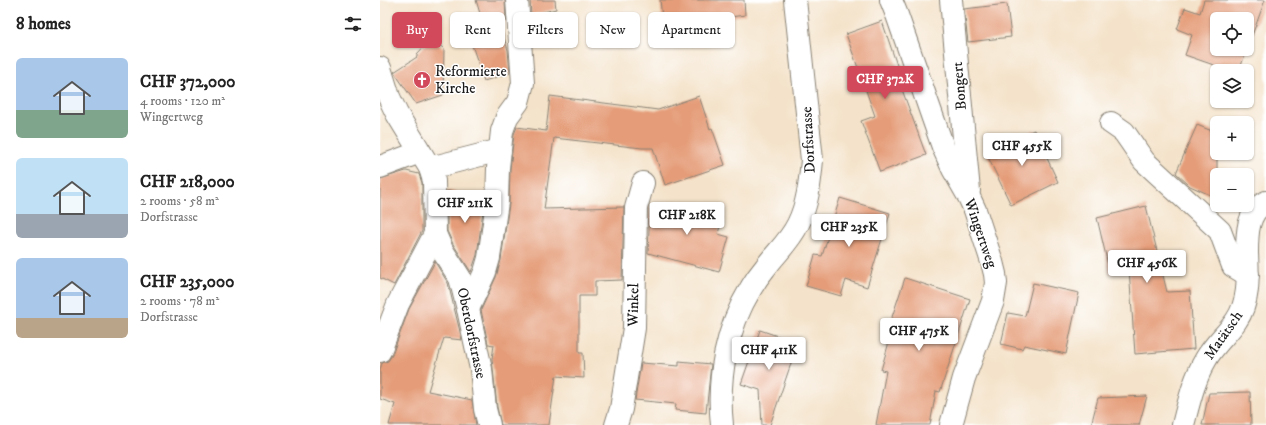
<!DOCTYPE html>
<html lang="en">
<head>
<meta charset="utf-8">
<style>
  body { margin:0; font-family:"IM FELL DW Pica",serif; background:#f6f6f6; color:#222; height:100vh; display:flex; flex-direction:column; font-size:15px; white-space:nowrap }
  * { box-sizing:border-box; margin:0 }
  p { font-size:13px; color:#767676 }
  .icon { flex:none; width:22px; height:22px; fill:none; stroke:currentColor; stroke-width:2; stroke-linecap:round; stroke-linejoin:round }
  .map { position:relative; flex:1; overflow:hidden }
  .details { display:flex; flex-direction:column; background:#fff; width:380px }
  .details>* { flex:none }
  .banner { position:absolute; left:12px; top:12px; width:380px; height:36px; display:flex; gap:8px }
  .controls { position:absolute; left:830px; top:12px; display:grid; gap:8px }
  .controls a { display:grid; place-items:center; width:44px; height:44px; border-radius:6px; background:#fff; box-shadow:0 1px 3px #0004; font-size:20px }
  .price { position:absolute; translate:-50% -34px; padding:0 9px; border-radius:4px; background:#fff; color:#222; font-size:13px; line-height:26px; filter:drop-shadow(0 1px 2px #0008) }
  .price::after { content:''; position:absolute; left:50%; top:24px; width:12px; height:9px; margin-left:-6px; background:inherit; clip-path:polygon(0 0,100% 0,50% 100%) }
  .price.on { background:#d1495b; color:#fff }
  ul { padding:0; list-style:none }
  li { display:flex; align-items:center; gap:12px; height:100px; padding:0 16px }
  li span { display:grid; place-items:center; flex:none; width:112px; height:80px; border-radius:6px; color:#555 }
  li>.icon { margin-inline-start:auto }
  span .icon { width:48px; height:48px; fill:#fffc; stroke-width:1 }
  li b { font-size:17px }
  h2 { display:flex; justify-content:space-between; align-items:center; height:48px; padding:0 16px; font-size:17px }
  .pill { padding:0 14px; border-radius:6px; background:#fff; box-shadow:0 1px 3px #0004; font-size:14px; line-height:36px }
  .pill.on { background:#d1495b; color:#fff }
  main { display:flex; flex:1; min-height:0 }
  .map>svg:first-child { display:block }
  .building { fill:#e59d79; fill-rule:evenodd }
  .lines { fill:none; stroke-linecap:round; stroke-linejoin:round }
  .minor-casing { stroke:#888073; stroke-width:24 }
  .minor { stroke:#fff; stroke-width:22 }
  .labels { text-anchor:middle; stroke-width:3; stroke-linejoin:round; paint-order:stroke }
  .poi-label { font-size:15px; fill:#1c1c1c; stroke:#fff; text-anchor:start }
  .street-label { font-size:15px; fill:#1c1c1c; stroke:#fff }
</style>
</head>
<body>
<main>
<section class="details">
<h2>8 homes<svg class="icon" aria-label="filters" viewBox="0 0 24 24"><path d="M4 7h16M4 17h16"/><circle cx="9" cy="7" r="2"/><circle cx="15" cy="17" r="2"/></svg></h2>
<ul>
<li><span style="background:linear-gradient(#a9c7e8 65%,#7fa58c 0)"><svg class="icon" aria-label="home" viewBox="0 0 24 24"><path d="M3 11l9-7 9 7M6 9v11h12V9"/></svg></span><div><b>CHF 372,000</b><p>4 rooms · 120 m²</p><p>Wingertweg</p></div></li>
<li><span style="background:linear-gradient(#bfe0f5 70%,#9aa5b1 0)"><svg class="icon" aria-label="home" viewBox="0 0 24 24"><path d="M3 11l9-7 9 7M6 9v11h12V9"/></svg></span><div><b>CHF 218,000</b><p>2 rooms · 58 m²</p><p>Dorfstrasse</p></div></li>
<li><span style="background:linear-gradient(#a9c7e8 75%,#b9a48a 0)"><svg class="icon" aria-label="home" viewBox="0 0 24 24"><path d="M3 11l9-7 9 7M6 9v11h12V9"/></svg></span><div><b>CHF 235,000</b><p>2 rooms · 78 m²</p><p>Dorfstrasse</p></div></li>
</ul>
</section>
<div class="map">
<svg width="886" height="425" viewBox="0 0 886 425">
  <rect width="100%" height="100%" fill="#fff"/>
  <filter id="ink" filterUnits="userSpaceOnUse"><feTurbulence type="fractalNoise" baseFrequency=".025" numOctaves="2"/><feDisplacementMap in="SourceGraphic" scale="8" xChannelSelector="R" yChannelSelector="G"/><feConvolveMatrix kernelMatrix="1 2 1 2 8 2 1 2 1" color-interpolation-filters="sRGB"/></filter>
  <filter id="wash" filterUnits="userSpaceOnUse"><feTurbulence type="fractalNoise" baseFrequency=".012" numOctaves="4" result="noise"/><feDisplacementMap in="SourceGraphic" scale="16" xChannelSelector="R" yChannelSelector="G"/><feGaussianBlur stdDeviation="0.9" result="paint"/><feColorMatrix in="noise" values="0 0 0 0 0 0 0 0 0 0 0 0 0 0 0 0 0 1.4 0 .05"/><feComposite in="paint" operator="in"/></filter>
  <g filter="url(#wash)">
    <rect width="100%" height="100%" fill="#f4e3ca"/>
    <g id="blocks">
      <!-- building -->
      <g class="building">
        <polygon points="96,0 125,0 126,21 104,27"/>
        <polygon points="150,0 175,0 176,9 151,15"/>
        <polygon points="280,0 364,0 365,15 283,26"/>
        <path d="M824 0H885L859 71H851L805 55 812 35 797 29 805 8 820 13ZM837 19H867V49H837Z"/>
        <polygon points="627,4 631,37 588,42 584,9"/>
        <polygon points="502,21 523,83 520,84 546,155 500,172 481,121 495,116 466,34"/>
        <polygon points="121,28 128,50 130,73 104,81 90,39"/>
        <polygon points="52,38 64,49 63,95 36,104 14,72 37,57 37,54"/>
        <polygon points="170,96 278,110 319,96 330,129 332,128 345,165 285,185 273,148 262,148 174,138 164,209 244,207 242,280 215,281 215,296 199,296 199,353 203,353 204,378 176,376 169,425 121,425 117,407 112,359 114,345 108,344 101,310 116,277 121,260 129,204 130,169 134,134 137,127 166,131"/>
        <polygon points="817,125 837,133 837,198 810,186 796,173"/>
        <polygon points="654,130 678,182 631,205 606,153"/>
        <polygon points="26,171 39,174 42,183 42,231 14,285 0,278 0,179"/>
        <polygon points="67,191 105,196 97,255 91,272 73,244 67,231"/>
        <polygon points="460,198 510,213 487,287 466,280 461,296 426,286 435,255 442,256"/>
        <polygon points="299,205 342,217 338,234 349,237 339,272 268,253 270,206"/>
        <polygon points="766,206 787,292 810,291 814,349 755,354 749,269 730,273 717,218"/>
        <polygon points="55,262 68,283 82,340 64,338 48,391 92,400 96,425 9,425 15,404 0,399 0,370 2,363 8,361 12,355 29,309"/>
        <polygon points="525,278 590,299 560,392 556,391 550,425 496,425 506,371 501,370 509,342 504,341"/>
        <polygon points="653,283 699,293 686,354 644,345 642,349 621,344 628,313 645,316"/>
        <polygon points="380,330 418,343 390,425 382,425 380,390 361,384"/>
        <polygon points="299,361 331,364 326,413 295,410 296,404 255,400 261,363 299,366"/>
        <polygon points="870,392 871,425 822,425 829,393"/>
        <polygon points="767,396 759,425 711,425 718,398"/>
      </g>
    </g>
  </g>
  <g filter="url(#ink)">
    <use href="#blocks" fill-opacity="0" stroke="#888073" stroke-width="1"/>
    <g class="lines">
      <defs>
        <g id="minor">
          <polyline points="511,0 517,15 563,147 573,169 589,197 595,210 612,262 615,274 616,283 613,301 584,378 571,425"/>
          <polyline points="571,0 589,191"/>
          <polyline points="0,68 9,97 17,114 50,168 54,181 55,234 62,250 80,278 88,309 101,369 105,409 109,425"/>
          <polyline points="731,123 744,132 764,161 840,231 853,266 868,275"/>
          <polyline points="0,167 40,152"/>
          <polyline points="50,168 120,150"/>
          <polyline points="88,309 105,272 109,258 117,202 118,168 122,131 127,117 138,102 143,83 137,0"/>
          <polyline points="0,351 18,304 55,234"/>
          <polyline points="236,425 241,409 254,328 256,208 263,183"/>
          <path d="M342 425C337 378 346 329 371 288 375 281 380 274 385 268 396 253 410 241 418 224 428 204 430 181 432 160L415 0"/>
          <path d="M803 425C809 402 814 379 826 359 834 345 847 334 856 321 870 301 868 276 867 253 867 234 867 212 886 202"/>
        </g>
      </defs>
      <!-- minor casing -->
      <use href="#minor" class="minor-casing"/>
      <!-- minor -->
      <use href="#minor" class="minor"/>
    </g>
  </g>
  <!-- icons -->
  <defs>
    <symbol id="church-disc" viewBox="-11 -11 22 22"><circle r="9.5" fill="#d1495b" stroke="#fff"/><path d="M-1.2-6h2.4v3.5h3.3v2.4h-3.3V6h-2.4V-.1h-3.3v-2.4h3.3Z" fill="#fff"/></symbol>
  </defs>
  <g fill-rule="evenodd">
    <use href="#church-disc" x="32" y="70" width="20" height="20"/>
  </g>
  <g class="labels">
    <!-- poi labels -->
    <g class="poi-label">
      <text x="55" y="76">Reformierte<tspan x="55" dy="17">Kirche</tspan></text>
    </g>
    <!-- street labels -->
    <g class="street-label">
      <text transform="translate(579 86) rotate(-95)" y="5">Bongert</text>
      <text transform="translate(428 140) rotate(-93)" y="5">Dorfstrasse</text>
      <text transform="translate(601 233) rotate(71)" y="5">Wingertweg</text>
      <text transform="translate(253 305) rotate(-89)" y="5">Winkel</text>
      <text transform="translate(92 333) rotate(78)" y="5">Oberdorfstrasse</text>
      <text transform="translate(843 335) rotate(-55)" y="5">Matätsch</text>
    </g>
  </g>
</svg>
<div class="controls">
<a><svg class="icon" aria-label="locate" viewBox="0 0 24 24"><circle cx="12" cy="12" r="6"/><path d="M12 2v4M12 18v4M2 12h4M18 12h4"/></svg></a>
<a><svg class="icon" aria-label="layers" viewBox="0 0 24 24"><path d="M12 4l9 5-9 5-9-5zM3 14l9 5 9-5"/></svg></a>
<a>+</a>
<a>−</a>
</div>
<b class="price on" style="left:505px;top:100px">CHF 372K</b>
<b class="price" style="left:642px;top:167px">CHF 455K</b>
<b class="price" style="left:85px;top:224px">CHF 211K</b>
<b class="price" style="left:307px;top:236px">CHF 218K</b>
<b class="price" style="left:469px;top:248px">CHF 235K</b>
<b class="price" style="left:767px;top:284px">CHF 456K</b>
<b class="price" style="left:539px;top:352px">CHF 475K</b>
<b class="price" style="left:389px;top:371px">CHF 411K</b>
<div class="banner">
<a class="pill on">Buy</a>
<a class="pill">Rent</a>
<a class="pill">Filters</a>
<a class="pill">New</a>
<a class="pill">Apartment</a>
</div>
</div>
</main>
</body>
</html>
